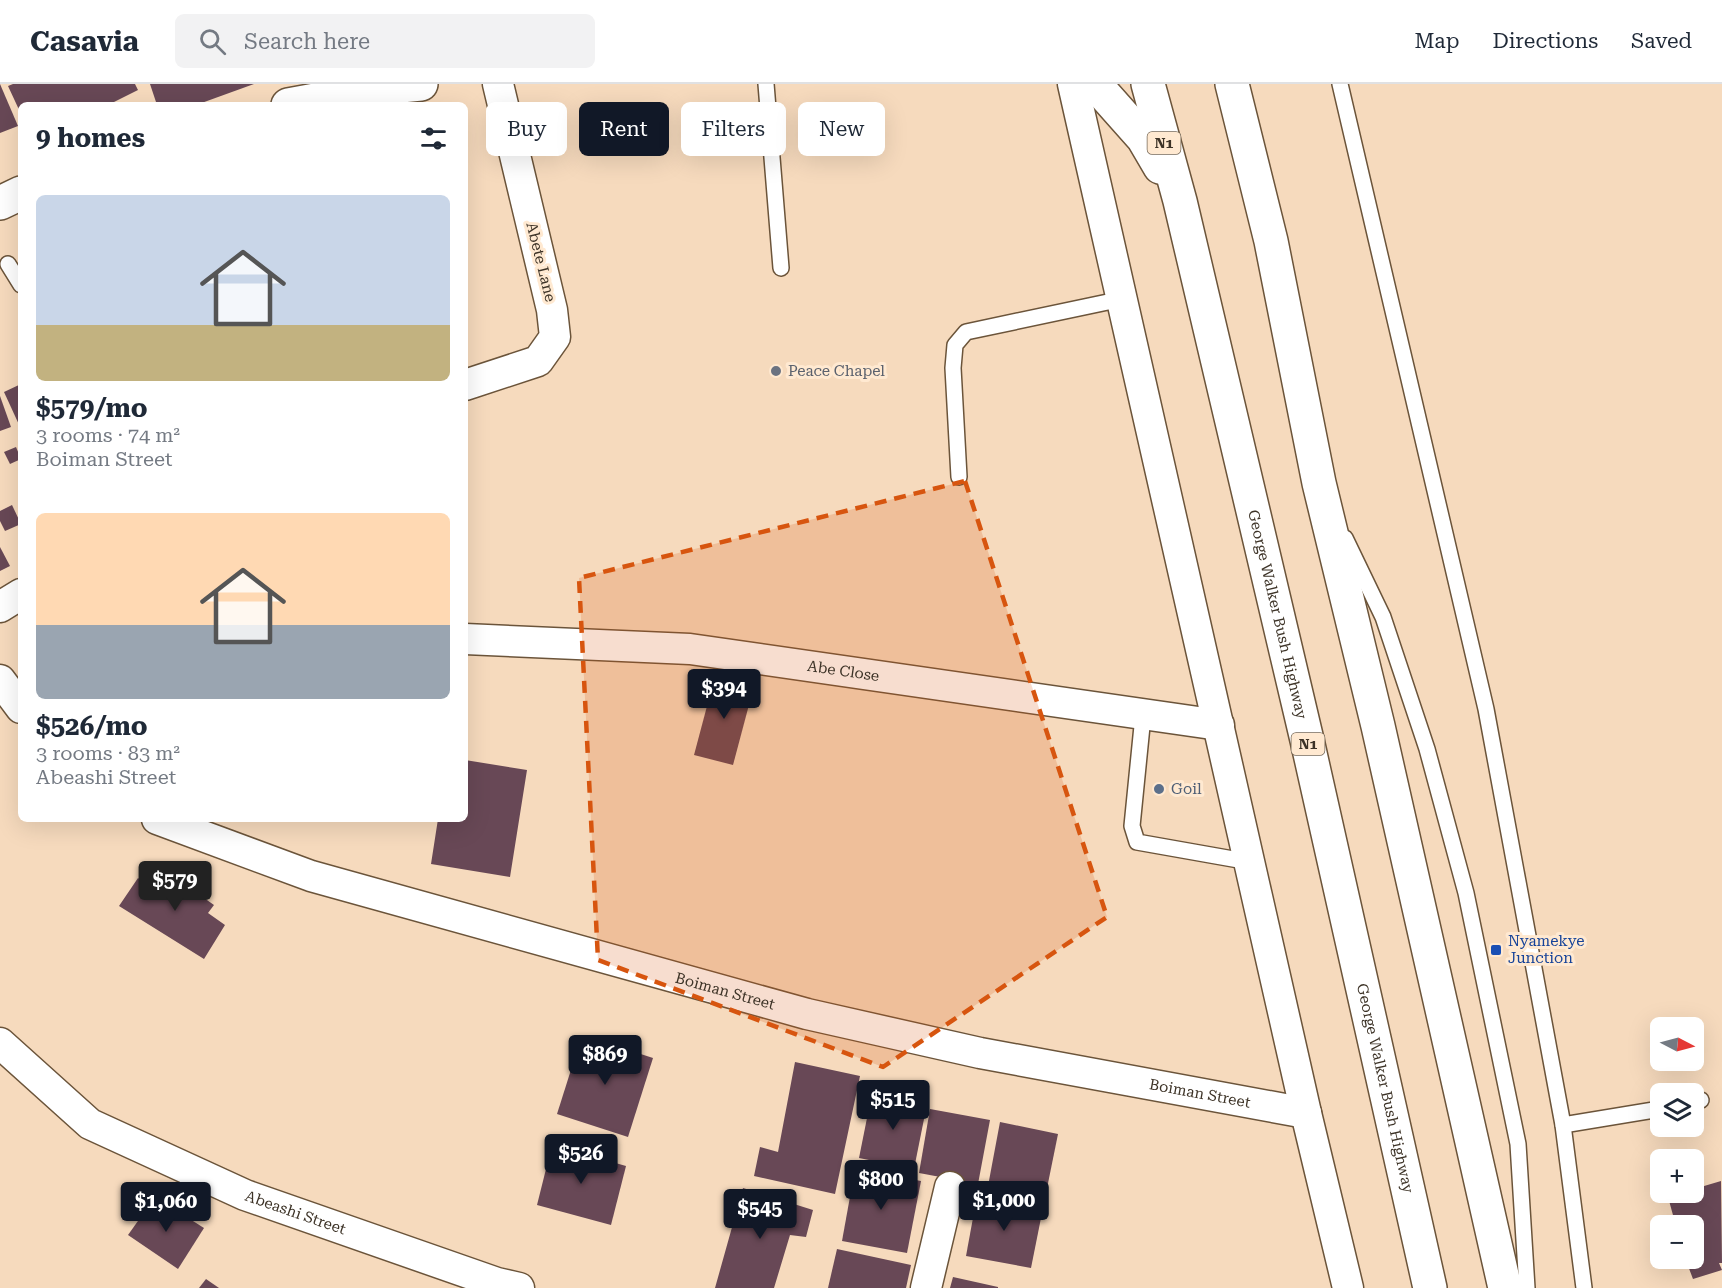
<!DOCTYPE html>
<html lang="en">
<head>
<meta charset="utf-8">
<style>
  body { margin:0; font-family:"Roboto Serif",serif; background:#f2f2f3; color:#1f2937; height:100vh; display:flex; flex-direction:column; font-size:22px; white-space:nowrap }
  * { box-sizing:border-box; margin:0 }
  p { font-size:20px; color:#747a83 }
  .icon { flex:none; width:33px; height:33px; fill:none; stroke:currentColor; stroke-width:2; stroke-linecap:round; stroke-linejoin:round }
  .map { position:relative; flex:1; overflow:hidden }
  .details { position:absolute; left:18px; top:18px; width:450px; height:720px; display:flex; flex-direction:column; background:#fff; border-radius:9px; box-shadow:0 6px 24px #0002 }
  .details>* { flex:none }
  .banner { position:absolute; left:486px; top:18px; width:570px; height:54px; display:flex; gap:12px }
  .needle { width:39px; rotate:96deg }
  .tools { position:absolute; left:1650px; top:933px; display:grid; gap:12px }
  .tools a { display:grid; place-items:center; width:54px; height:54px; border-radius:9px; background:#fff; box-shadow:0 6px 24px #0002; font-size:30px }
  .price { position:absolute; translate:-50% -51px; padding:0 14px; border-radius:6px; background:#111827; color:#fff; font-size:20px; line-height:39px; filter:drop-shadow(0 2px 3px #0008) }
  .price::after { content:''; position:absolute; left:50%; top:36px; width:18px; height:14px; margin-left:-9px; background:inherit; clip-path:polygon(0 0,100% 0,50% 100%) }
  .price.selected { background:#222; color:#fff }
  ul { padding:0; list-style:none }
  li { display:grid; align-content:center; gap:12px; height:318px; padding:0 18px }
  li span { display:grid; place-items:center; height:186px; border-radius:9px; color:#555 }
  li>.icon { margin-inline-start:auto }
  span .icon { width:108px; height:108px; fill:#fffc; stroke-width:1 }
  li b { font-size:26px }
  h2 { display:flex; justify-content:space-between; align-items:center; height:72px; padding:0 18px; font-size:26px }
  .tag { padding:0 21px; border-radius:9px; background:#fff; box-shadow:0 6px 24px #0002; font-size:21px; line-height:54px }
  .tag.selected { background:#111827; color:#fff }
  header { display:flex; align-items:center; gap:36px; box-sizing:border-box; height:84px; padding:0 30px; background:#fff; border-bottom:2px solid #e0e1e3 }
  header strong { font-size:28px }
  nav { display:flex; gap:33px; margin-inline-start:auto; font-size:21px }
  .search { width:420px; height:54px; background:#f2f2f3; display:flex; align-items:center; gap:15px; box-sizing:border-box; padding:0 21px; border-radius:9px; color:#747a83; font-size:22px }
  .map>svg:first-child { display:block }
  .building { fill:#684856 }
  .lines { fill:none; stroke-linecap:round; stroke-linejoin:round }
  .service-casing { stroke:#6b543a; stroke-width:18 }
  .minor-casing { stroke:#6b543a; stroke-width:33 }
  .tertiary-casing { stroke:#6b543a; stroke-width:36 }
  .trunk-casing { stroke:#6b543a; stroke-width:36 }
  .service { stroke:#fff; stroke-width:15 }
  .minor { stroke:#fff; stroke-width:30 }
  .tertiary { stroke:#fff; stroke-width:33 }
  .trunk { stroke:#fff; stroke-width:33 }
  .marked { fill:#d7550f; fill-opacity:0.2; stroke:#d7550f; stroke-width:4.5; stroke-dasharray:12 8; stroke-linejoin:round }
  .worship-dot { fill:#6b7280; stroke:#ffe9d1; stroke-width:2 }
  .service-dot { fill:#5c6f8a; stroke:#ffe9d1; stroke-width:2 }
  .transit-dot { fill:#1a4fb4; stroke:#ffe9d1; stroke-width:2 }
  .labels { text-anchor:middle; stroke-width:6; stroke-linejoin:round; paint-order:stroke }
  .shield { fill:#ffe9d1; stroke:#776a5a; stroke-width:1.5 }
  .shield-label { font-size:14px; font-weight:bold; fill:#3d3327 }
  .street-label { font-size:15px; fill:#3d3327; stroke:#ffe9d1 }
  .worship-label { font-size:15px; fill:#5b616d; stroke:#ffe9d1; text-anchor:start }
  .service-label { font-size:15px; fill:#4e5e75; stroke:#ffe9d1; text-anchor:start }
  .transit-label { font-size:15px; fill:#164399; stroke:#ffe9d1; text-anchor:start }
</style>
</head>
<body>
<header>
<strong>Casavia</strong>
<div class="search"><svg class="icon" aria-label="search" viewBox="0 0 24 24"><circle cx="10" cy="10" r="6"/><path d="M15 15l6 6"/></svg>Search here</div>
<nav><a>Map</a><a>Directions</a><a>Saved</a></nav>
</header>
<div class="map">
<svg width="1722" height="1204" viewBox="0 0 1722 1204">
  <rect width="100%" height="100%" fill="#f6dabd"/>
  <!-- building -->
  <g class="building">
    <polygon points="0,0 18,42 0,49"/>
    <polygon points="13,0 135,0 138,6 108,21 21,21 21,30 8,2"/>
    <polygon points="150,0 254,0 196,21 157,21"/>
    <polygon points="21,300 21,345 4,308"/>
    <polygon points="0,312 11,343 0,347"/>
    <polygon points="16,363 21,375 10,380 4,368"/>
    <polygon points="12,421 21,440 5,447 0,437 0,427"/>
    <polygon points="0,463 10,482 0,487"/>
    <polygon points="715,592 754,602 733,681 694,671"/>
    <polygon points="465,676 527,686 510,793 431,780 438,735 465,735"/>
    <polygon points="167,788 214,821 208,829 225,841 204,875 119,822 138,794 143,798 149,792 161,797"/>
    <polygon points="582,951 653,974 628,1053 557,1030"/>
    <polygon points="795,978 860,992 835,1110 754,1092 760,1063 778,1068"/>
    <polygon points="872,1009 927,1020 914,1085 859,1074"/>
    <polygon points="930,1025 990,1036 978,1100 919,1089"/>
    <polygon points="1000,1038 1058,1050 1045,1114 988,1102"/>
    <polygon points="552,1061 626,1082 611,1141 537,1121"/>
    <polygon points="855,1085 921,1097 907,1169 842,1157"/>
    <polygon points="1721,1097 1722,1179 1719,1179 1722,1186 1693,1195 1685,1174 1694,1174 1694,1142 1676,1142 1668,1113 1694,1108 1694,1105"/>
    <polygon points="743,1104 813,1126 806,1153 790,1151 774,1204 715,1204"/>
    <polygon points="977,1112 1043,1124 1031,1184 966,1172"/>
    <polygon points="155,1113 204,1144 178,1185 128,1151"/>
    <polygon points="837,1165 911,1181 906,1204 828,1204"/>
    <polygon points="953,1193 998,1203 998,1204 950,1204"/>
    <polygon points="206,1195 219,1204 199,1204"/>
  </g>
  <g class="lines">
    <defs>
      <g id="service">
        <polyline points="766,0 781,184"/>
        <polyline points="1340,0 1486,625 1563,1041 1584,1204"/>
        <polyline points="8,180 21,201"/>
        <polyline points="959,393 953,284 955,261 966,248 1122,215"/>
        <polyline points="1345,454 1383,533 1427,665 1466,809 1518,1060 1527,1204"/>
        <polyline points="1143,632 1132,742 1137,758 1250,778"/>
        <polyline points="1694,1017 1701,1016"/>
        <polyline points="1563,1041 1660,1025"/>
      </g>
      <g id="minor">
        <polyline points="1073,0 1306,1029 1348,1204"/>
        <polyline points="465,301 538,277 555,253 552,226 498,0"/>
        <polyline points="0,523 21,510"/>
        <path id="s1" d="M465 555 690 565 1219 641"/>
        <polyline points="0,596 21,624"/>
        <path id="s2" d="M157 735 311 792 807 930 980 969 1306 1029"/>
        <path id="s3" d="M0 959 90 1040 245 1111 497 1199 519 1204"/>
        <polyline points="926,1204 950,1103"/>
      </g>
      <g id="tertiary">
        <polyline points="288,21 380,4 421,0"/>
        <polyline points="0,119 21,109"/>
      </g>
      <g id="trunk">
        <polyline points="1095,0 1143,54 1160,83"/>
        <path id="s4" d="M1148 0 1180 117 1307 656 1430 1204"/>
        <polyline points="1232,0 1271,157 1319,399 1378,642 1505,1204"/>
      </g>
    </defs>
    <!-- service casing -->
    <use href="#service" class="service-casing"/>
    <!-- minor casing -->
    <use href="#minor" class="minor-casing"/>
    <!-- tertiary casing -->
    <use href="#tertiary" class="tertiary-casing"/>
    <!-- trunk casing -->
    <use href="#trunk" class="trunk-casing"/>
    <!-- service -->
    <use href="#service" class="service"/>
    <!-- minor -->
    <use href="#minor" class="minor"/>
    <!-- tertiary -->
    <use href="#tertiary" class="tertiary"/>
    <!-- trunk -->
    <use href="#trunk" class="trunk"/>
  </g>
  <!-- marked area -->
  <path class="marked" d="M965 397 1107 833 883 983 598 876 579 494Z"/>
  <!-- markers -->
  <circle class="worship-dot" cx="776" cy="287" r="6"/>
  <circle class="service-dot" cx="1159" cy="705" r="6"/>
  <rect class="transit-dot" x="1490" y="860" width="12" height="12" rx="3"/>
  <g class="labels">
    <!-- shield labels -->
    <g class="shield">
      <rect x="1147.5" y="48" width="33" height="22" rx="4.5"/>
      <rect x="1291.5" y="649" width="33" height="22" rx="4.5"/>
    </g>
    <g class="shield-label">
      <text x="1164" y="64">N1</text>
      <text x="1308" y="665">N1</text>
    </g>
    <!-- street labels -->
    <g class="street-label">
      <text transform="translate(541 178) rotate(76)" y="5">Abete Lane</text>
      <text dy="5" stroke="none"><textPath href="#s4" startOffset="546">George Walker Bush Highway</textPath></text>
      <text dy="5" stroke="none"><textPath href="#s1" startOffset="380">Abe Close</textPath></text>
      <text dy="5" stroke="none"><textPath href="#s2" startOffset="594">Boiman Street</textPath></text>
      <text dy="5" stroke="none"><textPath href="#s4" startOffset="1032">George Walker Bush Highway</textPath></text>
      <text dy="5" stroke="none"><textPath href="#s2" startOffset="1080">Boiman Street</textPath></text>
      <text dy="5" stroke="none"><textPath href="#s3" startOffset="345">Abeashi Street</textPath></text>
    </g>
    <!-- worship labels -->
    <g class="worship-label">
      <text x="788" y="292">Peace Chapel</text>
    </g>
    <!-- service labels -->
    <g class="service-label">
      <text x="1171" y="710">Goil</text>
    </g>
    <!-- transit labels -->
    <g class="transit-label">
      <text x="1508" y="862">Nyamekye<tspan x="1508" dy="17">Junction</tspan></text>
    </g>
  </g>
</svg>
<div class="tools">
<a><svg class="needle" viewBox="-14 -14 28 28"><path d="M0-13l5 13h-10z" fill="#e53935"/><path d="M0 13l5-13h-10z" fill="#747a83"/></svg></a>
<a><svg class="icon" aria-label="layers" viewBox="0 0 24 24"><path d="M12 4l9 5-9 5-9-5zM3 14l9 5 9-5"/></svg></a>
<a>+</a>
<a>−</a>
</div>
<b class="price" style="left:724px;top:636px">$394</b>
<b class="price selected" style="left:175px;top:828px">$579</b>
<b class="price" style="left:605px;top:1002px">$869</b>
<b class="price" style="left:893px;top:1047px">$515</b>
<b class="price" style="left:581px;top:1101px">$526</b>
<b class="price" style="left:881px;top:1127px">$800</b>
<b class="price" style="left:1004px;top:1148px">$1,000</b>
<b class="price" style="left:166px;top:1149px">$1,060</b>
<b class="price" style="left:760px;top:1156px">$545</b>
<div class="banner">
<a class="tag">Buy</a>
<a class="tag selected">Rent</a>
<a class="tag">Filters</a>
<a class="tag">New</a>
</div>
<section class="details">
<h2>9 homes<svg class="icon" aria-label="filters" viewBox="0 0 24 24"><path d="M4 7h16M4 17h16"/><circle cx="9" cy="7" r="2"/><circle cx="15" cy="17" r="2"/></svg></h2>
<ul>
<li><span style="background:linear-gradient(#c9d6e8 70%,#c2b280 0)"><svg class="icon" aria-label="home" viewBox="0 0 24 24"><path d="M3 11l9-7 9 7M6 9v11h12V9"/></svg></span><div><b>$579/mo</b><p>3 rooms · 74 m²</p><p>Boiman Street</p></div></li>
<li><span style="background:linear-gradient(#ffd9b3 60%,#9aa5b1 0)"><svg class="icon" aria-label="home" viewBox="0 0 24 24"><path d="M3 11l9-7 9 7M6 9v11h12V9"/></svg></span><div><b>$526/mo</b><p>3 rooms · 83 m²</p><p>Abeashi Street</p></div></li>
</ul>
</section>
</div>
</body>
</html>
